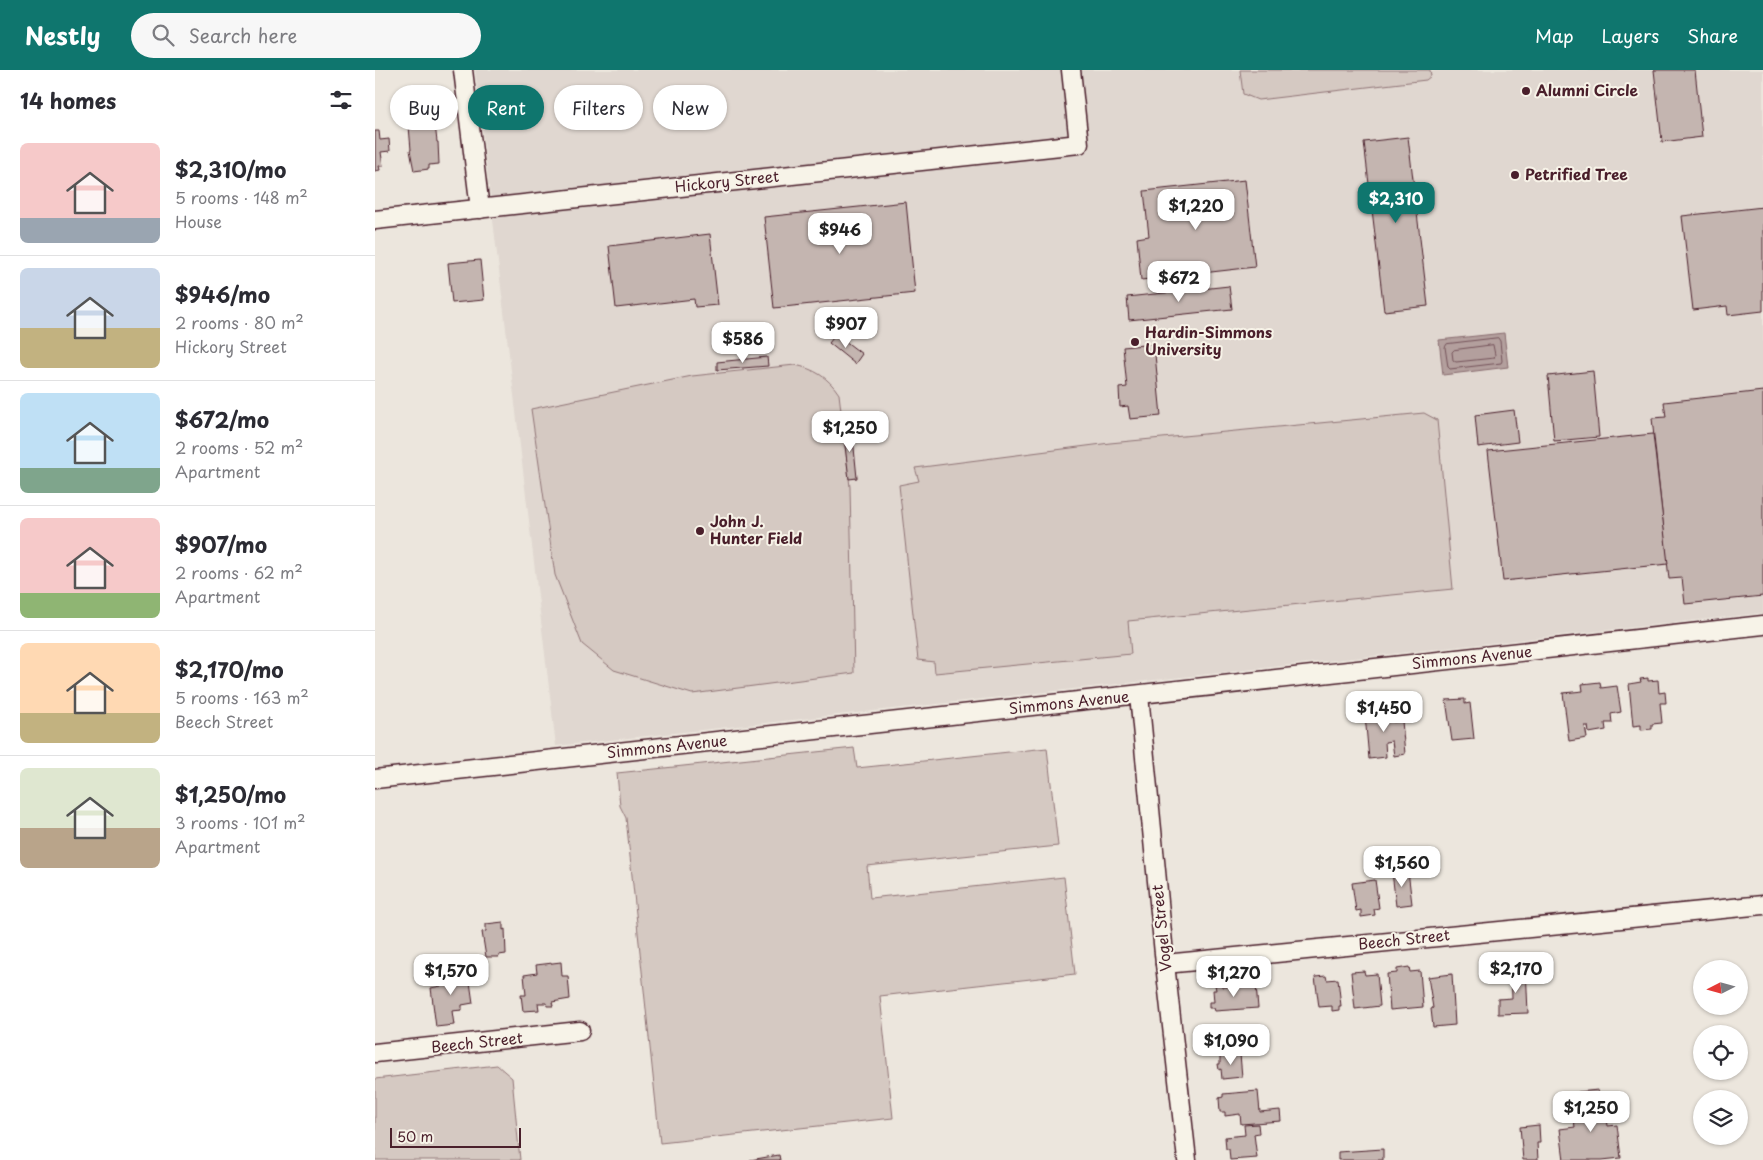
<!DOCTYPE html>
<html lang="en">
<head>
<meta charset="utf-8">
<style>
  body { margin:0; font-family:"Playpen Sans",sans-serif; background:#f7f7f7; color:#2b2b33; height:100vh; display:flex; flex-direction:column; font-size:19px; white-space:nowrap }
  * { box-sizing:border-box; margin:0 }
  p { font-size:16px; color:#7c7c81 }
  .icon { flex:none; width:28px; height:28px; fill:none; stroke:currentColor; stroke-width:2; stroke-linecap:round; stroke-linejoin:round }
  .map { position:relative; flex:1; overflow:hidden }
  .side { display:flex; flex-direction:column; background:#fff; width:375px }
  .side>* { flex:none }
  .top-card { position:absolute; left:15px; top:15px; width:475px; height:45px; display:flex; gap:10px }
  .needle { width:32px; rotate:264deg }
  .buttons { position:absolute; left:1318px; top:890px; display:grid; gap:10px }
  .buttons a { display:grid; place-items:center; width:55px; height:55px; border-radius:50%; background:#fff; box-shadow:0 1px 4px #0004; font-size:25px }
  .scale { position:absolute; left:15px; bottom:12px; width:131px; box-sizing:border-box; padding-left:5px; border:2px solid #4a1f2b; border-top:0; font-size:14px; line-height:18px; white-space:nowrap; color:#4a1f2b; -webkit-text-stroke:4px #f7f3e8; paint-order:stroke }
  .price { position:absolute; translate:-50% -42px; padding:0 11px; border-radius:10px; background:#fff; color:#222; font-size:16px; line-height:32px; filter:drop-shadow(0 1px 2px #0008) }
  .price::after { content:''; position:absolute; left:50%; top:30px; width:15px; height:11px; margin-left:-8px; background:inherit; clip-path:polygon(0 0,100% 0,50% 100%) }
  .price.active { background:#0f766e; color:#fff }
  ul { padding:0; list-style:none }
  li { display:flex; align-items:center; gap:15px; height:125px; padding:0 20px }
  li+li { border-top:1px solid #e1e1e2 }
  li span { display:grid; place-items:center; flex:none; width:140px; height:100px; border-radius:8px; color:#555 }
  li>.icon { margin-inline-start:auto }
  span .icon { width:60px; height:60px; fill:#fffc; stroke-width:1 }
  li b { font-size:21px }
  h2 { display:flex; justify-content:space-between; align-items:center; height:60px; padding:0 20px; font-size:21px }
  .chip { padding:0 18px; border-radius:22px; background:#fff; box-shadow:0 1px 4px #0004; font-size:18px; line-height:45px }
  .chip.active { background:#0f766e; color:#fff }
  header { display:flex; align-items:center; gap:30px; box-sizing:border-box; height:70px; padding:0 25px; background:#0f766e; color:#fff }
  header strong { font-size:24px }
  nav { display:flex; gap:28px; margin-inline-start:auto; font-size:18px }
  .search { width:350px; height:45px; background:#f7f7f7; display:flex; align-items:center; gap:12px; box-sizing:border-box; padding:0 18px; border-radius:28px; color:#7c7c81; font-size:19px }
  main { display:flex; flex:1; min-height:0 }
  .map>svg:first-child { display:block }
  .built { fill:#e0d7d0 }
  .green { fill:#d5c9c2; stroke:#907476 }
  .water { fill:#b39f9d; stroke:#896c6f }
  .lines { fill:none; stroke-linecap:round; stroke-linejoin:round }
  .shore { stroke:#745259; stroke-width:1 }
  .building { fill:#c4b5b0; stroke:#4a1f2b }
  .minor-casing { stroke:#4a1f2b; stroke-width:21 }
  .minor { stroke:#f7f3e8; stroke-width:18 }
  .poi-dot { fill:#4a1f2b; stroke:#f7f3e8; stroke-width:2 }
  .labels { text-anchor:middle; stroke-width:4; stroke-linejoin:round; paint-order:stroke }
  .poi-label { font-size:15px; font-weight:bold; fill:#4a1f2b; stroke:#f7f3e8; text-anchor:start }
  .street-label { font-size:15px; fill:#4a1f2b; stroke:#f7f3e8 }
</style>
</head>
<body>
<header>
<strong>Nestly</strong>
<div class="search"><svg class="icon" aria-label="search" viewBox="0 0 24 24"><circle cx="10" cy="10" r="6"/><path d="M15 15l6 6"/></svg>Search here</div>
<nav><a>Map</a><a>Layers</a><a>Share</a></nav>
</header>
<main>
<section class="side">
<h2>14 homes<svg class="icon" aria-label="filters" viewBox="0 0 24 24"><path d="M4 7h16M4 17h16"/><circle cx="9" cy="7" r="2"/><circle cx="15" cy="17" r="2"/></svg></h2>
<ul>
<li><span style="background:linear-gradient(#f6c9c9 75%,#9aa5b1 0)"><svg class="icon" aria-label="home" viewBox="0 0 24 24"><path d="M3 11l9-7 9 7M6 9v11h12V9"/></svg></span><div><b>$2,310/mo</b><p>5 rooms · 148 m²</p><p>House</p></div></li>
<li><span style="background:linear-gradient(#c9d6e8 60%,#c2b280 0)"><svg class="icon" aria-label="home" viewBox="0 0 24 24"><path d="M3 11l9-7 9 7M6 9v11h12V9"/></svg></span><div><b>$946/mo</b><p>2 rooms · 80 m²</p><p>Hickory Street</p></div></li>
<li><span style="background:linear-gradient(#bfe0f5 75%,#7fa58c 0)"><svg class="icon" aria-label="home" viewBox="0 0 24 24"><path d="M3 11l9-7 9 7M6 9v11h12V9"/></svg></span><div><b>$672/mo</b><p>2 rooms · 52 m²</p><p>Apartment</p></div></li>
<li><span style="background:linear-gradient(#f6c9c9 75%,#8fb573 0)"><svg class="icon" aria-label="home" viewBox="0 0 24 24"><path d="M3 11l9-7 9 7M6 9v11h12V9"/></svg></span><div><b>$907/mo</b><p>2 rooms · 62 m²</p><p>Apartment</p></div></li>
<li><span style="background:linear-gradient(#ffd9b3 70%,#c2b280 0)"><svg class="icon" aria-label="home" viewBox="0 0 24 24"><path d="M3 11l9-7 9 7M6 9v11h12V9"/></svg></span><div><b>$2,170/mo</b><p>5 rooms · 163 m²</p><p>Beech Street</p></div></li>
<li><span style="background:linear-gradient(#dfe7d0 60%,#b9a48a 0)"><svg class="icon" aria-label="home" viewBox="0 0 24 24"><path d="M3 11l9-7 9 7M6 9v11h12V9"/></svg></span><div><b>$1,250/mo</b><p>3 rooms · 101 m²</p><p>Apartment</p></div></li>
</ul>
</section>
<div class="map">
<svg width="1388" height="1090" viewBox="0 0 1388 1090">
  <rect width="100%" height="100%" fill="#ece6dd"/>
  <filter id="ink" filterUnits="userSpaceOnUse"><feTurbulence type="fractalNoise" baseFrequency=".02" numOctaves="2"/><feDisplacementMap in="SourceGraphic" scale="10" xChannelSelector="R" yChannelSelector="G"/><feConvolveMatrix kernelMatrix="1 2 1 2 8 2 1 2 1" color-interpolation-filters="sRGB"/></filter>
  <g filter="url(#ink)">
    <!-- built -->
    <polygon class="built" points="100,0 1388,0 1388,543 181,676"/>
    <!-- green -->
    <g class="green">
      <polygon points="865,0 1055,0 1056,6 1051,10 883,30 868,24"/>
      <path d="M420 295C439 299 453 307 464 324L475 417 479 603 317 624 239 600 207 574 180 505 156 339 317 306Z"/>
      <polygon points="1049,343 1062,350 1078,519 753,551 756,584 560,603 559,592 543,590 524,415 544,411 540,398 735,373"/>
      <polygon points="479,678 482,698 672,678 683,776 492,796 495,828 689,807 700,904 505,926 518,1048 285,1073 251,748 245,736 242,703"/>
      <polygon points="122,995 137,1008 145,1090 0,1090 0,1009"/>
    </g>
    <!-- water -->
    <polygon class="water" points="1129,263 1133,297 1068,305 1064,270"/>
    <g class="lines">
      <!-- shore -->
      <g class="shore">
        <polygon points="1123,268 1125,271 1127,291 1126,293 1075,299 1073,297 1070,277 1072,274"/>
        <polygon points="1118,275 1120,285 1119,288 1081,292 1078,290 1077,282 1079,280"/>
      </g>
    </g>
    <!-- building -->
    <g class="building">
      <polygon points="1279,0 1320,0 1327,67 1287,72"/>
      <polygon points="59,45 62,72 63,72 64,94 54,95 54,99 39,101 35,80 36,80 34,56 40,55 40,50 48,50 47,46"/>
      <polygon points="0,61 4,61 5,70 14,69 15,81 6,82 8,96 4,96 5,100 0,101"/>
      <polygon points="1033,67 1053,236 1009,241 989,72"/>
      <polygon points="870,110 880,197 766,210 762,168 774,166 769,121"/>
      <polygon points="531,132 540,223 399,238 389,147"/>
      <polygon points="1388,137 1388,241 1353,245 1352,236 1318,240 1307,146"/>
      <polygon points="335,164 343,235 320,237 319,229 241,238 234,176"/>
      <polygon points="105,190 109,230 77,233 73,193"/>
      <polygon points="854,216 857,239 754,250 752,227"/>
      <polygon points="461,264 487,284 480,294 454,273"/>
      <polygon points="779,274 786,346 755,349 753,336 745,337 744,318 752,317 748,277"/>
      <polygon points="392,287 393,296 342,300 342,292"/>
      <polygon points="1218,301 1224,367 1179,371 1173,306"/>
      <polygon points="1388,321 1388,526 1310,534 1307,508 1294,509 1277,348 1291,347 1289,332"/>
      <polygon points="1139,340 1143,372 1103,377 1100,345"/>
      <polygon points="477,358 482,408 474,409 468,359"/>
      <polygon points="1278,364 1293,494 1128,511 1113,381"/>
      <polygon points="1273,608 1273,611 1283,610 1284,623 1290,622 1291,633 1285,633 1287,653 1277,654 1277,659 1266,660 1266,655 1258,656 1254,614 1266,612 1265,609"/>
      <polygon points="1225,612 1226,618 1242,616 1246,642 1236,644 1237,653 1230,653 1231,660 1214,663 1213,656 1210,656 1212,668 1194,671 1188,623 1208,621 1207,614"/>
      <polygon points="1090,629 1090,634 1095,633 1099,669 1077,671 1071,630"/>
      <polygon points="1017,637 1018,652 1027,651 1030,684 1019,686 1017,671 1010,672 1011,687 994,689 990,645 997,644 996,640"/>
      <polygon points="1033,801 1037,834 1021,836 1017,802"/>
      <polygon points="1000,810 1004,838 999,839 1000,845 986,847 986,840 981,841 977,813"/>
      <polygon points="128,852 128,860 130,859 131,884 124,885 124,887 111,887 107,862 111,861 111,854"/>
      <polygon points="186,892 187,906 193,906 195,929 177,932 178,936 172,936 171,933 163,933 164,940 148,941 146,925 151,925 149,905 162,903 161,895"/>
      <polygon points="89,897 91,912 95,912 98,933 87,935 87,940 77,941 79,955 61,957 56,918 66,916 64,900"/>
      <polygon points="1034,897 1035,902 1045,901 1048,937 1015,940 1012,904 1022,903 1022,899"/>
      <polygon points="1136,897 1151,897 1153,943 1123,944 1123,929 1137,928"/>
      <polygon points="989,901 990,905 1002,904 1005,936 980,939 976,902"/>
      <polygon points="1077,904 1080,955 1058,957 1056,939 1058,938 1053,907"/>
      <polygon points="951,906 952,910 963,909 966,936 964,936 964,940 957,941 957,936 944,937 940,907"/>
      <polygon points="847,914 847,917 881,915 883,938 840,941 839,938 834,938 834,932 839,932 838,920 841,920 840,915"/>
      <polygon points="865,984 867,1007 847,1009 846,999 844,1000 843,994 845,994 845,985"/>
      <polygon points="1223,1020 1225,1038 1231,1038 1233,1056 1242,1055 1246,1088 1227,1090 1189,1090 1185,1059 1200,1057 1198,1043 1206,1042 1203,1022"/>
      <polygon points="883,1021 885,1042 905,1040 906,1051 866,1054 865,1044 850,1046 850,1042 845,1042 844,1028 848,1027 848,1024"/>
      <polygon points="883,1054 884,1063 879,1064 882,1088 855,1090 854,1079 851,1079 850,1067 870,1065 869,1055"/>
      <polygon points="1164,1055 1165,1073 1162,1073 1163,1090 1148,1090 1145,1057"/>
      <polygon points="1008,1079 1008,1090 963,1090 963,1082"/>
      <polygon points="404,1085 405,1090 375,1090"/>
    </g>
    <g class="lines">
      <defs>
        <g id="minor">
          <polyline points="88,0 105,139"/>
          <polyline points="0,150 704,74 696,0"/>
          <polyline points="764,625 790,894 812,1090"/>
          <polyline points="0,709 1388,555"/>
          <polyline points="790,894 1388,835"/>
          <polyline points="0,983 205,961"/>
        </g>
      </defs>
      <!-- minor casing -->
      <use href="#minor" class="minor-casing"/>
      <!-- minor -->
      <use href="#minor" class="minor"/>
    </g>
  </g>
  <!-- markers -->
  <g class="poi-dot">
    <circle cx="1151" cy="21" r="5"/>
    <circle cx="1140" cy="105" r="5"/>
    <circle cx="760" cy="272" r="5"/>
    <circle cx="325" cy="461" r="5"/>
  </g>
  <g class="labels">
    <!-- poi labels -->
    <g class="poi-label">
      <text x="1161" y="26">Alumni Circle</text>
      <text x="1150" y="110">Petrified Tree</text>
      <text x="770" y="268">Hardin-Simmons<tspan x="770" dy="17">University</tspan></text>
      <text x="335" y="457">John J.<tspan x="335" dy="17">Hunter Field</tspan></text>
    </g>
    <!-- street labels -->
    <g class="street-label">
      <text transform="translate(352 112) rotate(-6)" y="5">Hickory Street</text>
      <text transform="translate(1097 588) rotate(-6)" y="5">Simmons Avenue</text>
      <text transform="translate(694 633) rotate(-6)" y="5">Simmons Avenue</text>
      <text transform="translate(292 677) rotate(-6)" y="5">Simmons Avenue</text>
      <text transform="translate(787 858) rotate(-96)" y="5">Vogel Street</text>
      <text transform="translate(1029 870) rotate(-6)" y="5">Beech Street</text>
      <text transform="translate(102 973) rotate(-6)" y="5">Beech Street</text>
    </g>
  </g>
</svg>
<div class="buttons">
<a><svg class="needle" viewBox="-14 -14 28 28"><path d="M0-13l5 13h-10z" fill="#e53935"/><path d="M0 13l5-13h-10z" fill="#7c7c81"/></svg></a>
<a><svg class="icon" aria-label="locate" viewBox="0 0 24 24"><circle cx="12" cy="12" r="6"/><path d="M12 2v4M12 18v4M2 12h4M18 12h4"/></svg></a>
<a><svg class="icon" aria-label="layers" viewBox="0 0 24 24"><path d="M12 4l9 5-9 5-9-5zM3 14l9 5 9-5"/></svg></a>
</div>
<div class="scale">50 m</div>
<b class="price active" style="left:1021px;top:154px">$2,310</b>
<b class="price" style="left:821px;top:161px">$1,220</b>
<b class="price" style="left:465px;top:185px">$946</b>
<b class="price" style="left:804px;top:233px">$672</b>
<b class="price" style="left:471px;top:279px">$907</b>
<b class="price" style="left:368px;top:294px">$586</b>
<b class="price" style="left:475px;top:383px">$1,250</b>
<b class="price" style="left:1009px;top:663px">$1,450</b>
<b class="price" style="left:1027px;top:818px">$1,560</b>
<b class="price" style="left:1141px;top:924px">$2,170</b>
<b class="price" style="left:76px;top:926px">$1,570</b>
<b class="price" style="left:859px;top:928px">$1,270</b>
<b class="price" style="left:856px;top:996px">$1,090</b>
<b class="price" style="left:1216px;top:1063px">$1,250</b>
<div class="top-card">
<a class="chip">Buy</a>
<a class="chip active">Rent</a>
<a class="chip">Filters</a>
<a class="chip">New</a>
</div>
</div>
</main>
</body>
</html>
